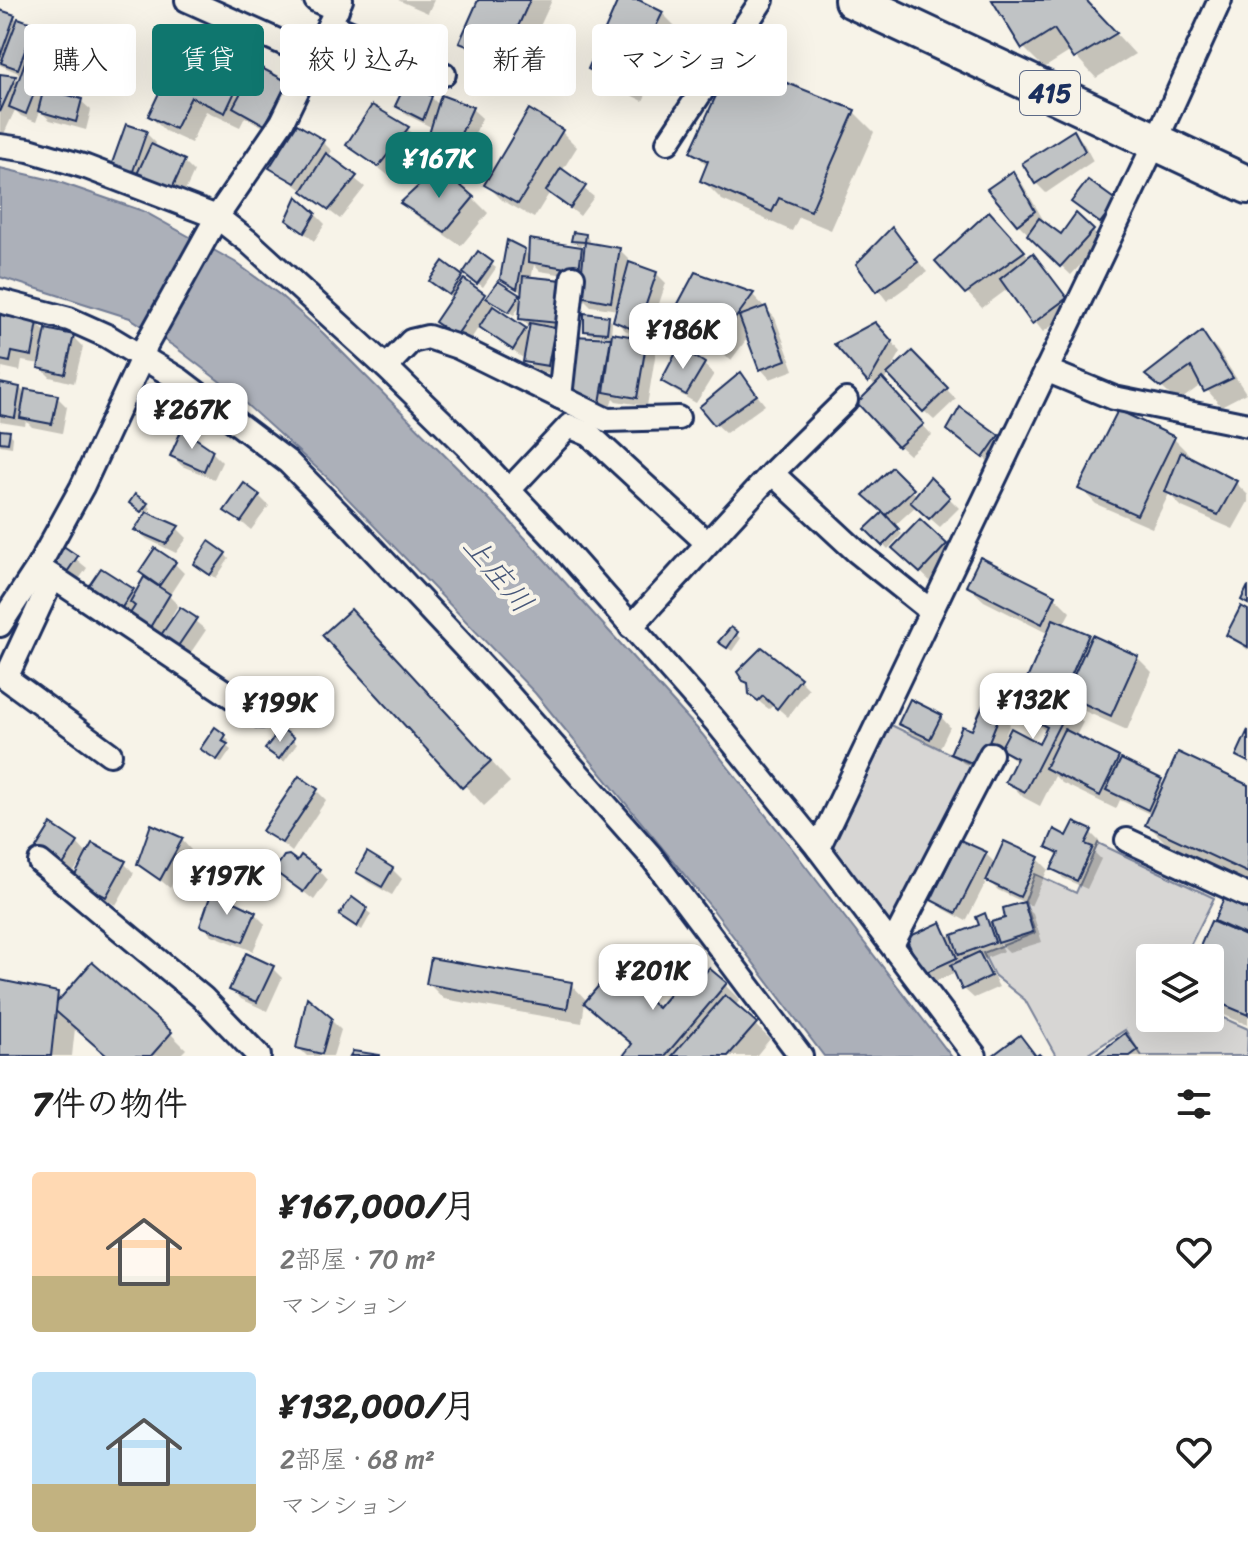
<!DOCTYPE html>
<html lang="ja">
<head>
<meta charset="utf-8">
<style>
  body { margin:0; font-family:Sriracha,"Klee One",sans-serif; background:#f6f6f6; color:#222; height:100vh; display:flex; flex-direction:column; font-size:30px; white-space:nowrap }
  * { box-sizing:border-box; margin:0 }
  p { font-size:26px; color:#767676 }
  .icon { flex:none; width:44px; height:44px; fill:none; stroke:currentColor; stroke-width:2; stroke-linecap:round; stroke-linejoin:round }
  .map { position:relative; height:1056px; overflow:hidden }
  .panel { display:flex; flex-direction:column; background:#fff; flex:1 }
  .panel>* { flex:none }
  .guide { position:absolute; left:24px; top:24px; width:800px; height:72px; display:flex; gap:16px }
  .buttons { position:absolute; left:1136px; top:944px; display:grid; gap:16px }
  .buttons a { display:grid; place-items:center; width:88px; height:88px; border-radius:8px; background:#fff; box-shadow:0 8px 32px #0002; font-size:40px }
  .price { position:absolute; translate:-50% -68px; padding:0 18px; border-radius:16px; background:#fff; color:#222; font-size:26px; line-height:52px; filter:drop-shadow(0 2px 4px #0008) }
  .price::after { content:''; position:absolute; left:50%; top:48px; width:24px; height:18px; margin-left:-12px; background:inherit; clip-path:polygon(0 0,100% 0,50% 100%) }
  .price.current { background:#0f766e; color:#fff }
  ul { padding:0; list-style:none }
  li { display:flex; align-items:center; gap:24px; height:200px; padding:0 32px }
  li span { display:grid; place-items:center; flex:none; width:224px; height:160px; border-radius:8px; color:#555 }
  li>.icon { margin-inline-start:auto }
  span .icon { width:96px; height:96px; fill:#fffc; stroke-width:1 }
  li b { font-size:34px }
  h2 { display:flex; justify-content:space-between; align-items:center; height:96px; padding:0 32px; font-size:34px }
  .pill { padding:0 28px; border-radius:8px; background:#fff; box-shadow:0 8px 32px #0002; font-size:28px; line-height:72px }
  .pill.current { background:#0f766e; color:#fff }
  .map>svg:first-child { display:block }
  .green { fill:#d7d6d4; stroke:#798299; stroke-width:2 }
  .water { fill:#acb0b9; stroke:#727c95; stroke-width:2 }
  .shadow { fill:#0003; fill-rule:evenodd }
  .building { fill:#c0c3c5; stroke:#1b2f5e; stroke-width:2 }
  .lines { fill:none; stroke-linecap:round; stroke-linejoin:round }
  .minor-casing { stroke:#1b2f5e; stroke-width:28 }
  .trunk-casing { stroke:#1b2f5e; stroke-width:42 }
  .minor { stroke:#f7f3e8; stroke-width:22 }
  .trunk { stroke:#f7f3e8; stroke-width:36 }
  .labels { text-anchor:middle; stroke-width:8; stroke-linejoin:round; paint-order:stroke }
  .shield { fill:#f7f3e8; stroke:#5d6a87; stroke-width:2 }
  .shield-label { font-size:26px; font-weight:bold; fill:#1b2f5e }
  .water-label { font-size:30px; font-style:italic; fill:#465679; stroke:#f7f3e8 }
</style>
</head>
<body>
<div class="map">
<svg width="1248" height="1056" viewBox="0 0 1248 1056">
  <rect width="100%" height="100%" fill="#f7f3e8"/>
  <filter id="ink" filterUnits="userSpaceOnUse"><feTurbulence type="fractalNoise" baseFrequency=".0125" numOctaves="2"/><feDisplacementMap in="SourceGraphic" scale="16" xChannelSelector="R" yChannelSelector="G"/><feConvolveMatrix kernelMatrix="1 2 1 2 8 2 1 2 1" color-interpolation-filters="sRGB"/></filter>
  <g filter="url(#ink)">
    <!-- green -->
    <g class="green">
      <polygon points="883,721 979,768 892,939 821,848"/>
      <polygon points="1098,843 1214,898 1184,958 1150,958 1150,1018 1210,1018 1210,1012 1248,1029 1247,1056 1142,1056 1125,1030 1085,1056 1056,1056 1025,1000 994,975 983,953 1035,933 1025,901 1035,874 1076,893"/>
    </g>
    <!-- water -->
    <polygon class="water" points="0,168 56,181 143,211 235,262 280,295 323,333 507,518 702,734 794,851 951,1056 824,1056 711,907 535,693 329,479 227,387 175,347 130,318 0,277"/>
    <!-- shadow -->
    <g class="shadow">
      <polygon points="398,0 434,0 428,13"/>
      <polygon points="480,0 552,0 518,74 477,58 462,43"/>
      <polygon points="620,0 634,0 662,13 677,28 643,101 606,83 591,68"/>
      <polygon points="994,0 1085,0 1135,54 1096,78 1071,51 1044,68 1024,48"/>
      <polygon points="0,12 34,26 43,36 37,53 48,57 58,66 48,91 81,101 91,110 86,130 50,120 40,111 36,122 21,116 15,110 3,136 0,136 0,76 15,78 20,82 23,75 0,65"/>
      <polygon points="247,65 254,72 287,84 296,93 275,133 245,117 240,127 206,111 191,143 165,131 150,116"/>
      <polygon points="431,97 440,106 443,98 472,109 482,118 465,156 441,143 431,133 433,128 407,115 397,106"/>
      <polygon points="373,108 407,129 417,139 389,176 349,144"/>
      <polygon points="530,112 562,132 577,147 562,171 594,197 580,216 550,192 534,218 502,200 487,185"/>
      <polygon points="854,112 874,132 831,230 799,217 792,231 722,200 702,180 708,166 692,151"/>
      <polygon points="127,126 146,133 156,143 154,148 184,162 194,172 181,200 123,175"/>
      <polygon points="1074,132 1083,142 1093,161 1046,193 1036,183"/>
      <polygon points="323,142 332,151 328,157 365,187 340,219 272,167"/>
      <polygon points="1012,174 1022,183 1044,221 1042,223 1061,236 1076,216 1103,241 1071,275 1018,224"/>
      <polygon points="1088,183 1125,212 1111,231 1074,202"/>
      <polygon points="473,198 488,213 461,246 418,217 403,203"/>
      <polygon points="315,214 325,224 314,241 288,219"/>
      <polygon points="1004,229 1030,258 1042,266 1076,309 1043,332 1009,288 982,308 938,261"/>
      <polygon points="892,230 927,272 887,301 858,264"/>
      <path d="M585 235 590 240 589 245 619 249 629 259 628 264 656 273 666 283 647 339 625 330 615 320 618 310 591 306 581 296 583 278 540 271 534 265 531 279 567 332 555 331 564 340 558 375 535 371 526 360 491 336 480 325 467 345 438 321 453 299 432 281 443 264 488 299 498 284 523 301V294L502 278 524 251 530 257 581 248 573 241ZM578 245H587L586 253ZM523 301 521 319 531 328 530 334 492 308 494 303 514 315Z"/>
      <polygon points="478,254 496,268 483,287 469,277"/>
      <polygon points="696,274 753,295 775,318 794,370 770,379 761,369 749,336 731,360 702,341 694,352 674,339 670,335 679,323"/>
      <polygon points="0,317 37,323 47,334 73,337 83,347 74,383 50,377 40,367 41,364 22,361 20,371 2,367 0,379"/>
      <polygon points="608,318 612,322 611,335 646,341 656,351 647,406 616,401 613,398 609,412 581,405 609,336 591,335 586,330"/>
      <polygon points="885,334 901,352 883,383 932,435 909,455 899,446 876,387 837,345"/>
      <polygon points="1202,334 1217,349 1246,393 1221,406 1202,384 1178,402 1148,375"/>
      <polygon points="912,354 956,399 934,420 924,411"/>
      <polygon points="704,365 714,374 696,403 673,390 663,380"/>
      <polygon points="741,375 765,405 726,433 716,424"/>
      <polygon points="0,385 20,388 26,395 57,397 67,407 62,433 32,427 26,421 25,426 0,422"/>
      <polygon points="960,410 1008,447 994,466 949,429"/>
      <polygon points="0,432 9,433 13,437 12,447 0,445"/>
      <polygon points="1174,439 1189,454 1187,457 1235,482 1248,495 1248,502 1233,529 1182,507 1169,494 1152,528 1096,504 1081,489"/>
      <polygon points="212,452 222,462 214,479 182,466 172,456"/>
      <polygon points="892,469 917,496 931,480 959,508 940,527 916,506 894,526 902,534 888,549 868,529 885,513"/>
      <polygon points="259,496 269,506 251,530 227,510"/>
      <polygon points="147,504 151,508 147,514 177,528 187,538 176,553 147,539 137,530 147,515 136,507"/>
      <polygon points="920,522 955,555 931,582 905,557"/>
      <polygon points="60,546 87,568 74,586 56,576"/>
      <polygon points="225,554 229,559 216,578 201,568"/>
      <polygon points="174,563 184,573 169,596 178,605 164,629 167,631 181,610 206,630 187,658 98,600 102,570 136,594 145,580 152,582 141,571"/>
      <polygon points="968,586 1055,597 1070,612 1063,625 1137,657 1152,672 1127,730 1062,701 1083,722 1075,738 1166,785 1248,787 1248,882 1167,844 1147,824 1152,815 1120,800 1116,809 1062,783 1055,776 1040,806 1023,797 1008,781 1017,763 1003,749 1039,745 1046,732 1030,716 1043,692 1030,679 1049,634 984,601"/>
      <polygon points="1248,612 1248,650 1229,635"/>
      <polygon points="371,631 510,782 484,806 325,635"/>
      <polygon points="736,634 741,638 732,651 725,646"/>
      <polygon points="799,679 809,689 788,717 774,705 769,709 762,704 751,693 750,686 744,680"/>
      <polygon points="1000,714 1010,724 989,774 963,763 953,753 973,733"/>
      <polygon points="941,717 950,727 940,748 910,733 900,723"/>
      <polygon points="281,731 297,744 284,762 272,753"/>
      <polygon points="225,736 229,741 226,746 231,750 222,763 207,753"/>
      <polygon points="316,790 326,800 292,852 265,830"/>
      <polygon points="1090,832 1100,842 1095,853 1101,859 1087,889 1063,878 1054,868 1059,857 1049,846"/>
      <polygon points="182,840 191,850 170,888 139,863"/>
      <polygon points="77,843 88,855 124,863 134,873 116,905 86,888 86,859 83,858 73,873 48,857"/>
      <polygon points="986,854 996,864 1038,859 1048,869 1031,906 998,890 987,880 966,921 944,909 934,899"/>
      <polygon points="392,869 402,879 392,895 368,882 358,872"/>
      <polygon points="319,870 328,880 314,900 277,871"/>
      <polygon points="213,894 255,914 265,924 253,951 212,935 202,925"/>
      <polygon points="352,900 371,914 362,930 341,915"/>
      <polygon points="1023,904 1033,914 1042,942 1009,952 1000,943 1004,951 984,959 999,987 974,998 964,989 956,972 934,982 924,972 940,925 951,937 981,926 984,916 992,924 1008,919"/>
      <polygon points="1248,909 1248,1025 1210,1009 1210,958 1197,958 1224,928 1216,920"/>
      <polygon points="272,968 282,978 267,1011 241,999 232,989"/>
      <polygon points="0,982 57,994 62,1000 171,1034 186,1049 179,1056 108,1056 75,1028 72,1056 0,1056"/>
      <polygon points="429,984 571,984 588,1002 658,1011 696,986 725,985 740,1000 735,1006 770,1039 756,1056 625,1056 634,1046 585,1002 582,1023 444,999"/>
      <polygon points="330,1019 341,1030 333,1056 307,1056 298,1047"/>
      <polygon points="1134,1045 1143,1056 1097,1056"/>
    </g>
    <!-- building -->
    <g class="building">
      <polygon points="478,0 530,0 503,60 459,43"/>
      <polygon points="618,0 639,0 663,12 627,87 588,69"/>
      <polygon points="992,0 1086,0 1117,33 1074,59 1054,29 1022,49"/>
      <polygon points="0,10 15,15 0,57"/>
      <polygon points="18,18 35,24 18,69 1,63"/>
      <polygon points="187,34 248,64 225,113 191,97 175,129 148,116"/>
      <polygon points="30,48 49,55 26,114 9,107"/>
      <polygon points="732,61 855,110 811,211 779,198 772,212 700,181 708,161 690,152"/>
      <polygon points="256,65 288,82 265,125 233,107"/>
      <polygon points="0,74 16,76 0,112"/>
      <polygon points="406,83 432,96 423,120 395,106"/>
      <polygon points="44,88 82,99 76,122 38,111"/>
      <polygon points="441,95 473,107 455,147 429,134"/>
      <polygon points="372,105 409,127 378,167 346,145"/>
      <polygon points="529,109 563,130 518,204 484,185"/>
      <polygon points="126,124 147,131 132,174 111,166"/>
      <polygon points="297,124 324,140 295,183 269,168"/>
      <polygon points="1074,130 1085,151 1035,184 1022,163"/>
      <polygon points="151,144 185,160 171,191 136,176"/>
      <polygon points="326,153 357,176 329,210 302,191"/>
      <polygon points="439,167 474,197 445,232 400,203"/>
      <polygon points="561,168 586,186 570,208 546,191"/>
      <polygon points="1013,171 1035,211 1017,225 987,189"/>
      <polygon points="1088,180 1117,201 1100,223 1071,202"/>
      <polygon points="297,196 316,213 304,233 286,220"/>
      <polygon points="989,211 1025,251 965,294 935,261"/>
      <polygon points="1076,213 1094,230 1060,267 1027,235 1039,218 1061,234"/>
      <polygon points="892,227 918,262 876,292 856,264"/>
      <polygon points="573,232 586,234 585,242 571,241"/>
      <polygon points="529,239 582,247 579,270 528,262"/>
      <polygon points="507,240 525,249 517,289 500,279"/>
      <polygon points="585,242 620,248 611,302 579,296"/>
      <polygon points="478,251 493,262 477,284 463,273"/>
      <polygon points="1033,253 1067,298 1032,324 1000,279"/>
      <polygon points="443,261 463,276 449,295 429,281"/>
      <polygon points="629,262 657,272 637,331 613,321"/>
      <polygon points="695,272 754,293 715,346 671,317"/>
      <polygon points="523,276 562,280 558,323 519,319"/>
      <polygon points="464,279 485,294 456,336 435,322"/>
      <polygon points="498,281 520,295 509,312 486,298"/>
      <polygon points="493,306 526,328 513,350 479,327"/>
      <polygon points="766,306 786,360 759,370 739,316"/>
      <polygon points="584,313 609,316 607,333 584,331"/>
      <polygon points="0,315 38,322 32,356 12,352 10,362 0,360"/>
      <polygon points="678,321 698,335 689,349 667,335"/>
      <polygon points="875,322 892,341 868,383 834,344"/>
      <polygon points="530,323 555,328 548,366 523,362"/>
      <polygon points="46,329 74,335 65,374 38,368"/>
      <polygon points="1202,331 1233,378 1204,392 1191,367 1161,388 1145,375"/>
      <polygon points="612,333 647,339 637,398 604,392"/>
      <polygon points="574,336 611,338 600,403 568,396"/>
      <polygon points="679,347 705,363 686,395 661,381"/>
      <polygon points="912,351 948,388 923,412 887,374"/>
      <polygon points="741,372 757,395 714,425 699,407"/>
      <polygon points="882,378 924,424 898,447 857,403"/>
      <polygon points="0,383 20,387 15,418 0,415"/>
      <polygon points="25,389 58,395 52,424 20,418"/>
      <polygon points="960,407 999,435 983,458 947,430"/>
      <polygon points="1118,410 1175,437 1137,515 1078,489"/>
      <polygon points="182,429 213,450 204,471 170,456"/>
      <polygon points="0,430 10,431 8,443 0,442"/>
      <polygon points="1181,452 1237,481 1218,515 1165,492"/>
      <polygon points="892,467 914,489 886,515 863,495"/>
      <polygon points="930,477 950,497 929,519 910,502"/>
      <polygon points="244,483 260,495 241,522 224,511"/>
      <polygon points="135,494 148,503 141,512 129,503"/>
      <polygon points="147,512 179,526 166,544 134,530"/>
      <polygon points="883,512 899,529 882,546 865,529"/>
      <polygon points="920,519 947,544 920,573 892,548"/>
      <polygon points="209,541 226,553 210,575 194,564"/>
      <polygon points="59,543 78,556 65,575 43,566"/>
      <polygon points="155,548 176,562 159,586 139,572"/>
      <polygon points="980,557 1056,595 1042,624 966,586"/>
      <polygon points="101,568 134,589 119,612 86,590"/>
      <polygon points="144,577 170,594 146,634 126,620 135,606 130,602"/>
      <polygon points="1248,586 1248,604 1241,600"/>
      <polygon points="1241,606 1248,610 1248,647 1226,635"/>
      <polygon points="180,607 197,618 176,649 159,638"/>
      <polygon points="351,609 491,761 462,788 322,635"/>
      <polygon points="1053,619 1089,634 1063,695 1027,679"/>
      <polygon points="731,627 738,632 727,648 718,642"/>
      <polygon points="1092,635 1138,656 1111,716 1065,695"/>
      <polygon points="762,647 801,678 777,709 763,696 758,701 749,694 748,683 743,681 737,672"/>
      <polygon points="1041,691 1069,706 1025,792 1005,782 1017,758 1000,749 1011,728 1039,743 1047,727 1028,717"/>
      <polygon points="910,699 942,715 930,739 898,724"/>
      <polygon points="983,705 1001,712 979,766 950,754 962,726 972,730"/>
      <polygon points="215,727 226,735 222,741 228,744 217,760 200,749"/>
      <polygon points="281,728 294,738 279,759 265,749"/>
      <polygon points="1064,729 1119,757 1100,796 1045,768"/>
      <polygon points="1248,730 1248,762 1236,756"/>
      <polygon points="1178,752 1248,785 1248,873 1145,825"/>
      <polygon points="1121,759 1162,779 1148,810 1106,790"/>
      <polygon points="299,776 318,789 282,843 262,831"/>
      <polygon points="1074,822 1092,830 1085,844 1093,847 1077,881 1051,869 1059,853 1046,847 1054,829 1067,836"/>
      <polygon points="51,824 78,842 63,865 36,848"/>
      <polygon points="151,824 183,838 160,880 137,864"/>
      <polygon points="960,840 987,852 956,913 931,900"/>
      <polygon points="1004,841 1039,857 1020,897 986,881"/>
      <polygon points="92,843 126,861 106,897 73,879"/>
      <polygon points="367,852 393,868 382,887 356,872"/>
      <polygon points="289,855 297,861 301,855 320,869 303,892 274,871 284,856"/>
      <polygon points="212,891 256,912 243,942 200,926"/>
      <polygon points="1225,896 1248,907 1248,936 1214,921"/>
      <polygon points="352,897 367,908 357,927 339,915"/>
      <polygon points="1024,902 1033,932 998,943 991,922 1005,918 1003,908"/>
      <polygon points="985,913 995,942 959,955 952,935 979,925 976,917"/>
      <polygon points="1211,921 1248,937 1248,1015 1210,999 1210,958 1195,958"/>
      <polygon points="941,922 957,958 922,974 906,938"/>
      <polygon points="979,952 991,976 962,990 951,965"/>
      <polygon points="246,953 274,966 257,1002 229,990"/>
      <polygon points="431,958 572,982 567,1009 426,984"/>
      <polygon points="92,962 172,1032 151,1056 107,1056 52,1008"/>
      <polygon points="709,968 727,983 665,1056 623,1056 632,1044 584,1003 612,970 658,1008 686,975 696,984"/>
      <polygon points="0,980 58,992 51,1056 0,1056"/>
      <polygon points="725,995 757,1023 728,1056 672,1056"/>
      <polygon points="307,997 332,1018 322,1054 296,1048"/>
      <polygon points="1125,1033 1138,1050 1130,1056 1095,1056"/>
      <polygon points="1020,1035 1036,1056 1039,1054 1041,1056 992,1056"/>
      <polygon points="353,1051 380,1055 380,1056 350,1056"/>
    </g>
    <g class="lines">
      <defs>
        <g id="minor">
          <polyline points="187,0 314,57"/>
          <polyline points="316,0 337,10"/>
          <polyline points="330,24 444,74"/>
          <polyline points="668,142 762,0"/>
          <polyline points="0,146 29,150 86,167 217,217 249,242 386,367 466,445 555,539 716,722 818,848 975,1056"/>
          <polyline points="0,301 69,319 107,336 180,380 288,462 351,526 500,685 650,855 801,1056"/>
          <polyline points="386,367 411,341 428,337 458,347 607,420 678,418"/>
          <polyline points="1046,370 1114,398 1248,425"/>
          <polyline points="560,397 573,277"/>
          <polyline points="772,473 856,551 931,611"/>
          <polyline points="509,490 569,426 590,435 707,543"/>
          <polyline points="38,567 261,716"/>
          <polyline points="53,577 6,678 110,754"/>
          <polyline points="0,625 38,567 82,487 142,358 146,345 217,217 282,122 341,0"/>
          <polyline points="631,627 772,473 846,400"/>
          <polyline points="1127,840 1248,896"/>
          <polyline points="818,848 1155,143 1220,0"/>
          <polyline points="40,862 203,998 259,1056"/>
          <polyline points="892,945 991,754"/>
        </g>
        <polyline id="trunk" points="853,0 1248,185"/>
      </defs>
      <!-- minor casing -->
      <use href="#minor" class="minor-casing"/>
      <!-- trunk casing -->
      <use href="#trunk" class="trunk-casing"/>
      <!-- minor -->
      <use href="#minor" class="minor"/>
      <!-- trunk -->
      <use href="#trunk" class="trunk"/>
    </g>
  </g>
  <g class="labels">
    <!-- shield labels -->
    <rect class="shield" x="1020" y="71" width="60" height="44" rx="6"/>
    <g class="shield-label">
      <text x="1050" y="102">415</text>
    </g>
    <!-- water labels -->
    <g class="water-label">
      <text transform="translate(498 574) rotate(50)" y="10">上庄川</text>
    </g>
  </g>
</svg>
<div class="buttons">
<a><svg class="icon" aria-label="layers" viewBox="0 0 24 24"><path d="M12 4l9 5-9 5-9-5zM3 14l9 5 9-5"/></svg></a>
</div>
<b class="price current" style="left:439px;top:200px">¥167K</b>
<b class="price" style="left:683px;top:371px">¥186K</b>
<b class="price" style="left:192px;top:451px">¥267K</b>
<b class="price" style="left:1033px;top:741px">¥132K</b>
<b class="price" style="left:280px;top:744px">¥199K</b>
<b class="price" style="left:227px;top:917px">¥197K</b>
<b class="price" style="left:653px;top:1012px">¥201K</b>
<div class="guide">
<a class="pill">購入</a>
<a class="pill current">賃貸</a>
<a class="pill">絞り込み</a>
<a class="pill">新着</a>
<a class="pill">マンション</a>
</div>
</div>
<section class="panel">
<h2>7件の物件<svg class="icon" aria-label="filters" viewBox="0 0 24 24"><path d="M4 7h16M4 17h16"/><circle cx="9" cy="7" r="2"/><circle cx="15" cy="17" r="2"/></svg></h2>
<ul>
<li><span style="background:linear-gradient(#ffd9b3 65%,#c2b280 0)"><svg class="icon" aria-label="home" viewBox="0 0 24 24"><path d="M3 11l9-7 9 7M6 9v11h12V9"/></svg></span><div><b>¥167,000/月</b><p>2部屋 · 70 m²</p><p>マンション</p></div><svg class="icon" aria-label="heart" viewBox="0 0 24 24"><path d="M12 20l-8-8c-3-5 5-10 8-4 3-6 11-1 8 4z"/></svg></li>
<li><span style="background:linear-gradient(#bfe0f5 70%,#c2b280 0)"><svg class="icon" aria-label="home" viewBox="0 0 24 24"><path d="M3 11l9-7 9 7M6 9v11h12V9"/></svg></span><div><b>¥132,000/月</b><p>2部屋 · 68 m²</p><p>マンション</p></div><svg class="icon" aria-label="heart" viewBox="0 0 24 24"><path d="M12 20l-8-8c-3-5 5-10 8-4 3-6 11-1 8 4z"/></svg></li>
</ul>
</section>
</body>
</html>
